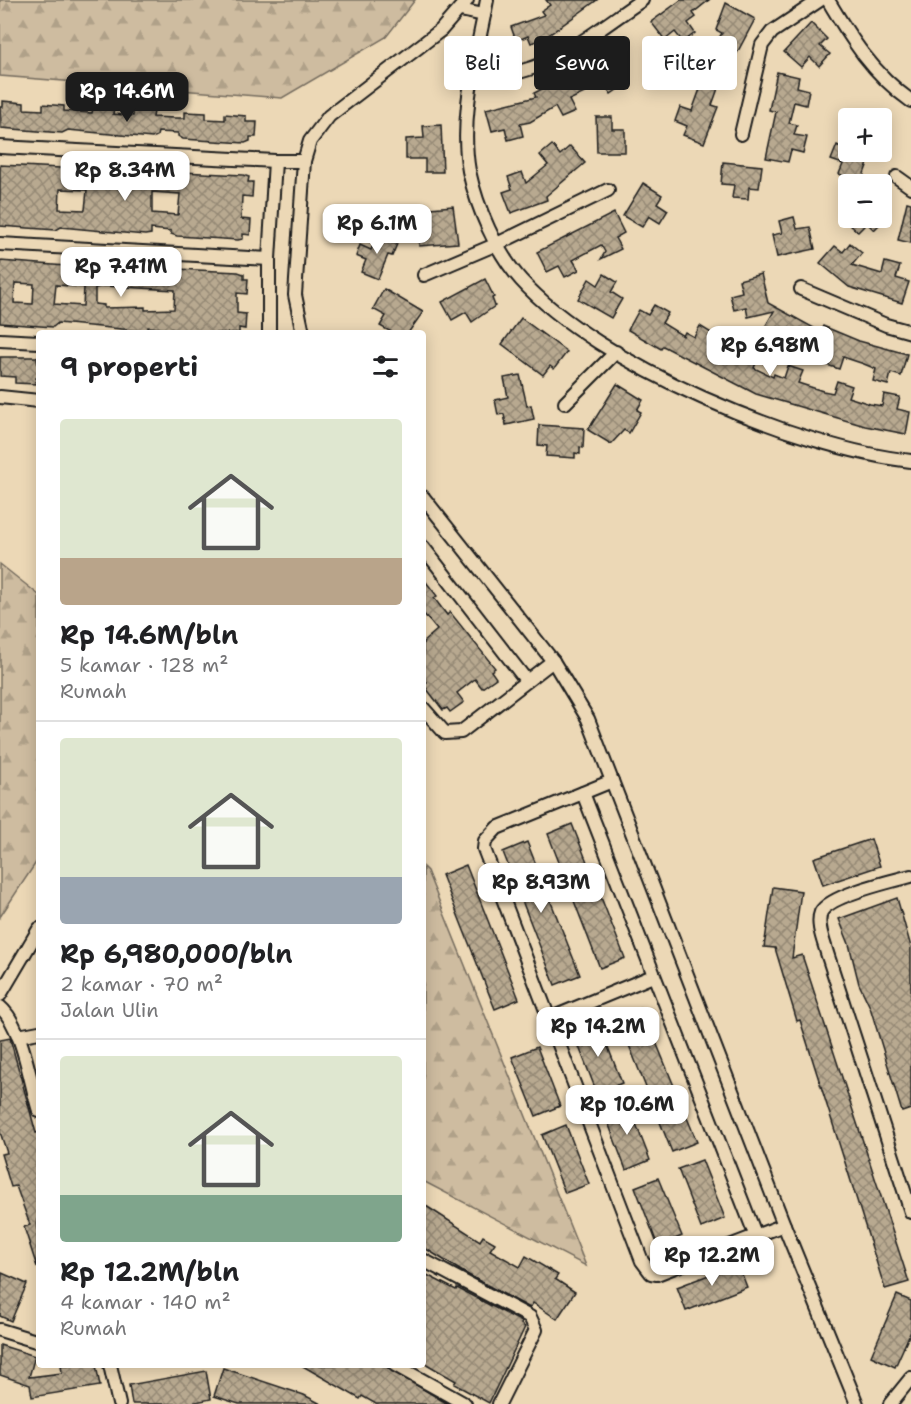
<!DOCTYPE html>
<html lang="id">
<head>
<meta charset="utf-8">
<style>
  body { margin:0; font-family:"Shantell Sans",sans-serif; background:#f6f6f6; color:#202124; height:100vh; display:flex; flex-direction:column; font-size:22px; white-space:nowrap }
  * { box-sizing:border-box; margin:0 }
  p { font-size:20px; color:#757577 }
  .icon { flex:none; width:33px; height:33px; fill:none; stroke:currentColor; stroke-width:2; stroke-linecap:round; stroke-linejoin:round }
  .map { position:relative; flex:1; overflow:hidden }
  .sheet { position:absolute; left:36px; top:330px; width:390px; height:1038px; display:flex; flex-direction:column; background:#fff; border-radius:6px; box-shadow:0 3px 15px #0003 }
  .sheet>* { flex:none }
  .top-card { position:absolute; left:444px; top:36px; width:376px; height:54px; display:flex; gap:12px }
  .controls { position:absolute; left:838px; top:108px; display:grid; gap:12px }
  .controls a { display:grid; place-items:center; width:54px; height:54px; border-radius:6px; background:#fff; box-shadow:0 3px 15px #0003; font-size:30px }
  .price { position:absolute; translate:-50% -51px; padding:0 14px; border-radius:12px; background:#fff; color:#222; font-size:20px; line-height:39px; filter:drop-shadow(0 2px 3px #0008) }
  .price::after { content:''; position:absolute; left:50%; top:36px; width:18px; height:14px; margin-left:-9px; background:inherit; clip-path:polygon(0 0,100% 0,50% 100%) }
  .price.active { background:#1c1c1c; color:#fff }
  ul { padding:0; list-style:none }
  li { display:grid; align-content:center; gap:12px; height:318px; padding:0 24px }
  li+li { border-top:2px solid #e0e0e0 }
  li span { display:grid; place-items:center; height:186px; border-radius:6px; color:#555 }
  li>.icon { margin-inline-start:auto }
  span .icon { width:108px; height:108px; fill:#fffc; stroke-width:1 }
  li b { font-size:26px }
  h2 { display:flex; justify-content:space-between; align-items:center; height:72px; padding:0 24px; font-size:26px }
  .tag { padding:0 21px; border-radius:6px; background:#fff; box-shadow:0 3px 15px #0003; font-size:21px; line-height:54px }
  .tag.active { background:#1c1c1c; color:#fff }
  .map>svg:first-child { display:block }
  .forest { fill:url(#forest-firs); stroke:#756c5e; stroke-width:1.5 }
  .building { fill:url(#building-cross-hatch); stroke:#1c1c1c; stroke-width:1.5; fill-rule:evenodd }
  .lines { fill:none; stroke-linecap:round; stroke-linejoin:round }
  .minor-casing { stroke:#1c1c1c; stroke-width:16 }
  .minor { stroke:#ecd8b6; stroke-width:12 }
</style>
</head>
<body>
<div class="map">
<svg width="911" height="1404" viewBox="0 0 911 1404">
  <defs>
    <pattern id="forest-firs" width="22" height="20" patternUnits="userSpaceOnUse" patternTransform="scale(1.5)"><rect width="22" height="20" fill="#cebca0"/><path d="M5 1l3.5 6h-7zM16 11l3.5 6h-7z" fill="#b0a189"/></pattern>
    <pattern id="building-cross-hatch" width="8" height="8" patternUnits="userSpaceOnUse" patternTransform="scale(1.5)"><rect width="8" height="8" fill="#b8a990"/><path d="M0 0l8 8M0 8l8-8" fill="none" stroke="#958975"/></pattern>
  </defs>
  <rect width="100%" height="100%" fill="#ecd8b6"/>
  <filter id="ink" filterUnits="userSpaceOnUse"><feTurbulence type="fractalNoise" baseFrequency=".0167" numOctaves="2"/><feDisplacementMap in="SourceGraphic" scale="12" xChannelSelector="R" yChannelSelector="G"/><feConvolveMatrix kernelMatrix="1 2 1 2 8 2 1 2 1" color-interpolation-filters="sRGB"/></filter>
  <g filter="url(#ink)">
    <!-- forest -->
    <g class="forest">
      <polygon points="0,0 415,0 386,37 282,98 0,76"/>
      <polygon points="0,564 39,595 39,858 0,917"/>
      <polygon points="423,867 427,871 586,1266 423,1181"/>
    </g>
    <!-- building -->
    <g class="building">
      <polygon points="546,0 597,0 543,39 531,43 528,36 516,41 511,27 544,15 541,11 550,5"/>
      <polygon points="681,0 709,0 693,13 696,17 688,23 695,33 683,42 675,32 665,40 651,22"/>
      <polygon points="726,3 755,19 737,53 732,50 712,105 718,107 704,143 683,135 687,126 675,121 680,107 692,111 700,89 694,87 698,78 686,73 692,59 703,63 708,51 711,52 722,33 716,30"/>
      <polygon points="811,23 827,39 820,46 830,54 819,66 810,57 801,67 784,52"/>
      <polygon points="613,51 626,69 617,75 624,85 611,94 604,84 569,100 575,112 561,118 555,107 530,122 520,124 523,136 508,140 505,128 492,131 486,109 536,97 534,93 568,76 570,79"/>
      <polygon points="777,72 799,77 797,87 809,90 806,105 794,102 789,123 797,125 794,135 807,137 803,153 791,150 788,162 766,158 776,112 769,110"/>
      <polygon points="3,101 24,103 24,109 43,110 43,104 64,106 64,111 92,113 93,107 114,108 113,114 133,116 133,110 154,111 153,117 175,118 185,118 185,112 206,113 206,119 225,120 225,114 246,116 246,122 257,122 256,137 250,137 250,141 245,143 183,139 178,136 178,133 158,132 157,136 152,138 68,130 62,133 1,128 0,107 3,107"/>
      <polygon points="596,117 612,117 612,129 625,129 625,152 597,152"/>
      <polygon points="441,125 443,172 425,172 425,159 406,159 406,139 424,138 423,126"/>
      <polygon points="552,145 560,155 570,146 585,163 546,196 547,200 511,213 503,192 512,189 508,177 522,172 526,183 548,165 540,155"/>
      <polygon points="837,145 849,152 872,152 861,182 839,174 843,164 831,160"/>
      <polygon points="723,162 762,166 759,188 749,187 748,199 732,198 734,185 721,184"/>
      <path d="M0 165 61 168 66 170V173L87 174V170L92 168 177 174 182 172 243 175 249 177 248 182H253L252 197 242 196 241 219 251 220 250 235 243 234V239L238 240 177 236 171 234V231L151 229V234L145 235 61 227 56 230 0 226ZM60 189 87 190 85 210 59 209ZM152 192 180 194 178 215 152 213Z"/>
      <polygon points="643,183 662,195 657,203 668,210 660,223 649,216 642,227 623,216"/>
      <polygon points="907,202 911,203 911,243 898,240"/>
      <polygon points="453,206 458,243 419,246 418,232 423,231 422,220 431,219 430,208"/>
      <polygon points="614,213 624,233 615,238 621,249 601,259 605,252 601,245 573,260 579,270 565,277 559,266 547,272 537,252"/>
      <polygon points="794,217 797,229 810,227 815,249 777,257 772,235 782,233 779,221"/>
      <polygon points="842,218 886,218 874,230 867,223 858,232"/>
      <polygon points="379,231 395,238 393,243 397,244 392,256 388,255 378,279 361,272 366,260 356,256 360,245 371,250"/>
      <polygon points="850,243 862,253 852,265 882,274 885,262 900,266 896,278 909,282 902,303 849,287 820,263 835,246 843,252"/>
      <path d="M0 261 80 267 85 264 146 267 152 269 151 273 172 274V271L177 269 238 272 244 274V279H248L247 294 237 293V313L246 314 245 329 239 328V333H213L148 327V330L142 331 58 323 53 327 0 323ZM15 283 34 284 33 304 14 303ZM56 285 84 287 83 306 54 304ZM105 286 175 290 174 309 145 310V307L104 308V305L95 304V288Z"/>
      <polygon points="604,274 617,282 611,292 622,299 611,318 578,299 589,279 598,285"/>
      <polygon points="761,274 768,303 821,332 823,326 859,341 907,354 901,376 891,373 888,385 873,381 876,369 864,364 843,357 839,369 824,364 828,352 801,343 800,346 791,341 785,352 771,344 777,333 765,327 774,311 748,317 746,307 734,310 730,295 742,292 739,280"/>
      <polygon points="485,279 494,297 492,298 495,306 472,322 466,312 452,320 442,302"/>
      <polygon points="384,289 423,312 408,333 393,333 380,326 386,316 373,309"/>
      <polygon points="654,305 668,313 662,323 683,336 685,332 694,337 700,326 713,334 707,345 740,361 745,350 759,356 754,368 773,377 774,374 784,378 788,366 803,371 798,383 823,391 833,393 837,381 852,386 848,397 870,404 882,406 884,394 900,397 897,409 910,412 906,434 865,426 756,394 663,346 661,349 628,330 639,310 648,315"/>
      <polygon points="521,318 567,352 554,369 550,366 543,375 502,344"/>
      <polygon points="0,357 37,357 39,378 36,378 36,384 15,383 15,377 0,376"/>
      <polygon points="520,375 527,406 531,405 534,419 506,425 504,414 498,415 495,400 508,397 504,378"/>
      <polygon points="617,384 643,400 637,410 641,412 629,433 624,430 611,444 588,430"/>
      <polygon points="539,425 584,428 583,448 580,447 580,454 575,453 575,458 546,456 547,446 538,445"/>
      <polygon points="423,578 437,596 434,598 447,615 450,612 495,668 491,671 496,678 482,688 475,679 457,693 464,702 450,712 447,708 443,710 423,684 427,682 423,677 423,642 437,630 423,613"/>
      <polygon points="572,824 625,958 600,968 548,834"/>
      <polygon points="871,839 880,866 823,885 814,858"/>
      <polygon points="527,842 580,975 555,985 503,852"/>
      <polygon points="466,865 519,999 495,1009 442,875"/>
      <polygon points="773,887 801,891 792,958 802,955 909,1282 885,1289 800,1020 797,1021 775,948 764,947"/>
      <polygon points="897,898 911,947 911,1109 902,1112 870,1007 859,984 849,944 839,919"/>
      <polygon points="642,1008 697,1142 672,1152 618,1018"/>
      <polygon points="599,1024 622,1083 597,1093 574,1034"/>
      <polygon points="10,1038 36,1133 39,1132 37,1267 24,1227 30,1225 16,1186 11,1187 1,1154 7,1153 0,1132 0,1040"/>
      <polygon points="537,1047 560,1106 536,1116 512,1057"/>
      <polygon points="628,1103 650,1160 626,1170 604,1112"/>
      <polygon points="566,1125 589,1184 565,1193 542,1135"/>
      <polygon points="702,1160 725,1218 701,1228 678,1169"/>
      <polygon points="658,1178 682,1236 658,1246 635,1187"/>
      <polygon points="423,1204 480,1241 483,1236 495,1243 490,1250 520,1267 526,1256 558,1275 555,1279 575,1292 557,1319 533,1303 530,1308 463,1272 423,1247"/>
      <polygon points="738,1264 747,1287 686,1311 677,1287"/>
      <polygon points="2,1273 27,1284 11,1321 0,1316"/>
      <polygon points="427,1275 456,1290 457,1288 522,1322 521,1324 525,1327 489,1403 454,1384 456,1381 423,1362 423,1282"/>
      <polygon points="897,1295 911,1301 911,1331 895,1367 871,1356"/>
      <polygon points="0,1345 35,1356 29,1377 62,1373 61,1365 96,1365 100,1386 32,1397 30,1385 0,1375"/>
      <polygon points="301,1365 383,1365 448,1404 376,1404 362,1396 360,1399"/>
      <polygon points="223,1368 304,1395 321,1404 239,1404 214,1396"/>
      <polygon points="206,1371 211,1399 186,1404 132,1404 129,1385"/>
    </g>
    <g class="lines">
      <defs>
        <g id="minor">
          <path d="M487 0C477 54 459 116 469 171 477 208 496 252 521 280 598 365 799 449 911 461"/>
          <path d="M828 0C851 39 873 74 911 101"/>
          <polyline points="460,10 484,15"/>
          <path d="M473 77C493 75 513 75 532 68 566 57 610 21 642 0"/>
          <polyline points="741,134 762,45 772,32 820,0"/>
          <polyline points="0,147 275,161"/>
          <polyline points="897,177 911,187"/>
          <polyline points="0,244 269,259"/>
          <polyline points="424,275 497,244 608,190"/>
          <polyline points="801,289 886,325 911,332"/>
          <polyline points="269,333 269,259 275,161 304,161"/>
          <polyline points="303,333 295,295 304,161 310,141 329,116 441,30 467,0"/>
          <polyline points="0,340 39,342"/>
          <polyline points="0,397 39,401"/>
          <polyline points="565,403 616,352"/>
          <polyline points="423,497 553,661 588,719 784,1225 857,1404"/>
          <polyline points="423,547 526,680"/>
          <polyline points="423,708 445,733 461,732 553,661"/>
          <polyline points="612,781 497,828 485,841 484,849 642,1261 651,1273 657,1274 784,1225"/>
          <polyline points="583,793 755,1234"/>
          <path d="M911 876C892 881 830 895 821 912 816 924 824 942 827 953L911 1212"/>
          <polyline points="0,995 39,929"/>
          <path d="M0 1007C23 1026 30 1083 39 1111"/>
          <polyline points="549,1019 653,976"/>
          <polyline points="18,1036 39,1032"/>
          <polyline points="423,1260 530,1317 536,1330 499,1404"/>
          <polyline points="0,1330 39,1342"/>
          <polyline points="110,1365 119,1404"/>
          <polyline points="395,1365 465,1404"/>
          <polyline points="890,1404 911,1378"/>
        </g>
      </defs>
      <!-- minor casing -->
      <use href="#minor" class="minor-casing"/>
      <!-- minor -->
      <use href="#minor" class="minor"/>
    </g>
  </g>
</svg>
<div class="controls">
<a>+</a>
<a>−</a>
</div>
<b class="price active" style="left:127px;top:123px">Rp 14.6M</b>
<b class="price" style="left:125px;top:202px">Rp 8.34M</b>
<b class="price" style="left:377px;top:255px">Rp 6.1M</b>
<b class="price" style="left:121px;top:298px">Rp 7.41M</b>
<b class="price" style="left:770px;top:377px">Rp 6.98M</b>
<b class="price" style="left:541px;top:914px">Rp 8.93M</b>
<b class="price" style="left:598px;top:1058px">Rp 14.2M</b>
<b class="price" style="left:627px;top:1136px">Rp 10.6M</b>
<b class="price" style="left:712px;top:1287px">Rp 12.2M</b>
<div class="top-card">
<a class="tag">Beli</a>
<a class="tag active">Sewa</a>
<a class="tag">Filter</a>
</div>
<section class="sheet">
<h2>9 properti<svg class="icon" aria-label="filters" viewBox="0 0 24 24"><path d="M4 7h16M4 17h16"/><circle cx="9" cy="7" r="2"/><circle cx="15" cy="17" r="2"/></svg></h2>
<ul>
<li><span style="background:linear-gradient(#dfe7d0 75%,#b9a48a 0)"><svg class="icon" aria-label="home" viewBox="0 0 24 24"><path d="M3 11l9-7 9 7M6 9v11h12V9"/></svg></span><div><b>Rp 14.6M/bln</b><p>5 kamar · 128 m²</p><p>Rumah</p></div></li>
<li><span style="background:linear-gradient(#dfe7d0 75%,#9aa5b1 0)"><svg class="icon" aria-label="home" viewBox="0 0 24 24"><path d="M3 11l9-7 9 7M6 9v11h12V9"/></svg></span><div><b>Rp 6,980,000/bln</b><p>2 kamar · 70 m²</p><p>Jalan Ulin</p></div></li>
<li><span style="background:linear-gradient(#dfe7d0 75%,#7fa58c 0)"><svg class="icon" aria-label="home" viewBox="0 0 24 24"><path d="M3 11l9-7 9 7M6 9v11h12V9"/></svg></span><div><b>Rp 12.2M/bln</b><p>4 kamar · 140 m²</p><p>Rumah</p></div></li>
</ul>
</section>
</div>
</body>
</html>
